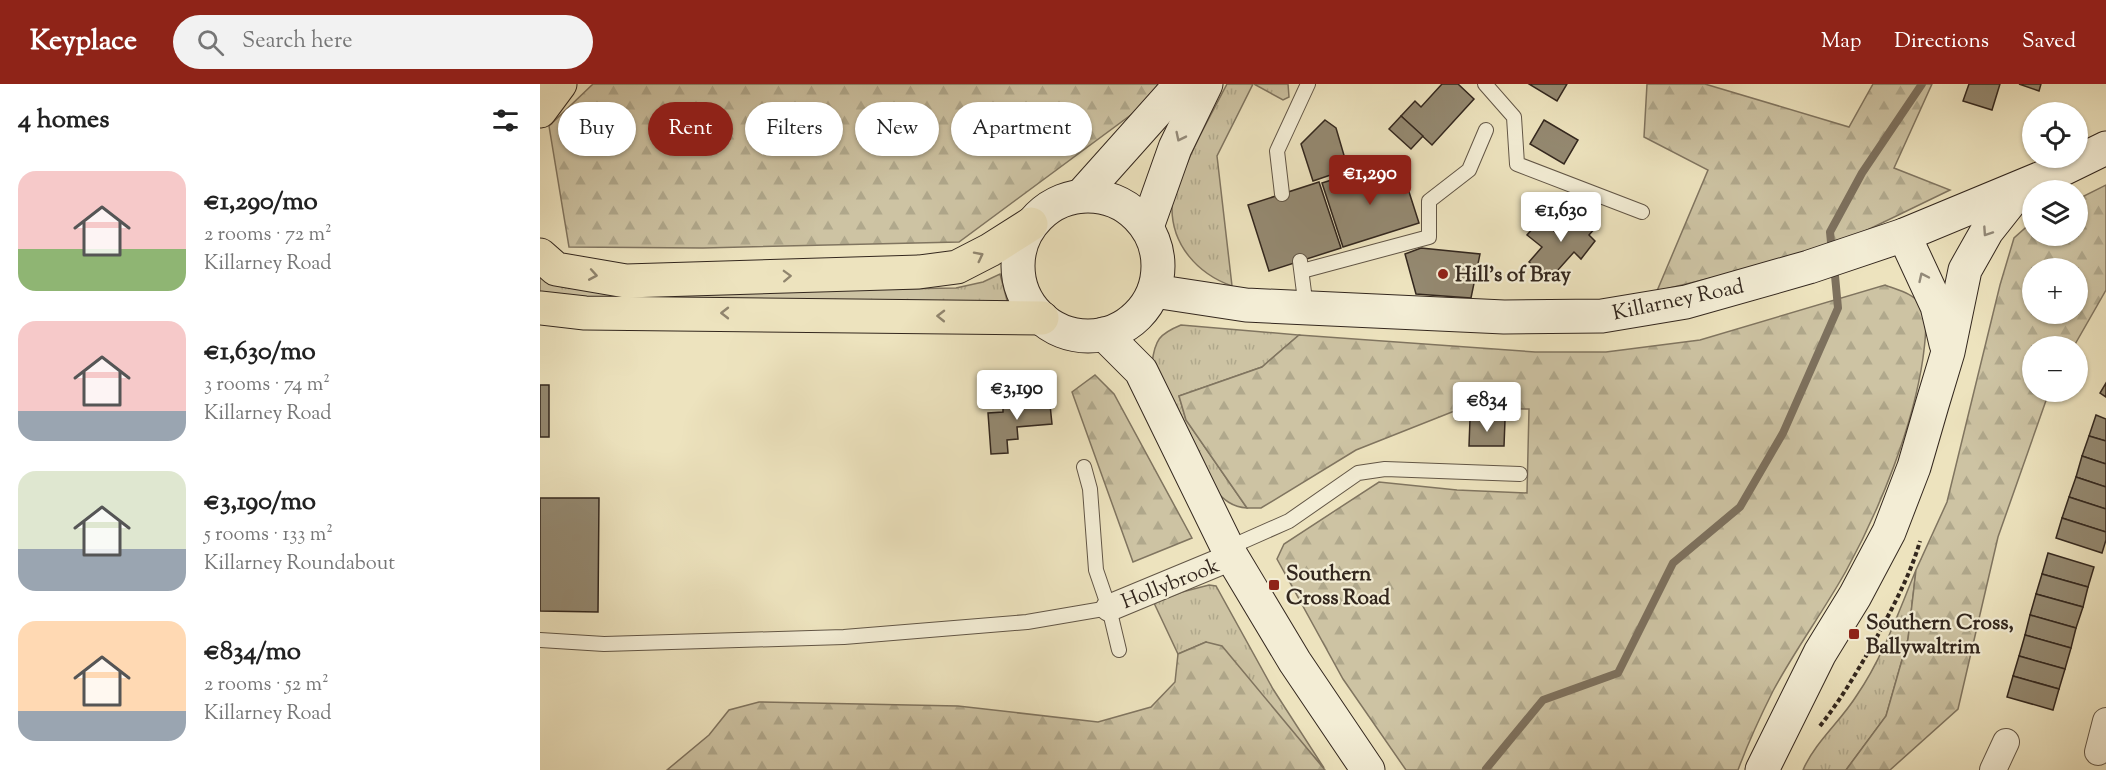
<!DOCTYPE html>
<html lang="en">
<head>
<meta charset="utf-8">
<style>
  body { margin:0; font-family:"Sorts Mill Goudy",serif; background:#f2f2f2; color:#222; height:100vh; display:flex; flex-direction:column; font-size:22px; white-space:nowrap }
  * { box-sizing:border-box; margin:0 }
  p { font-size:20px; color:#767676 }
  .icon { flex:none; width:33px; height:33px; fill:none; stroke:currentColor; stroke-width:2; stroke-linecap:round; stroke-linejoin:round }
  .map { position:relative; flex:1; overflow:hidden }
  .sheet { display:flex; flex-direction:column; background:#fff; width:540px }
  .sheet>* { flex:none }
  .banner { position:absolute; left:18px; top:18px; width:570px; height:54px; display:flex; gap:12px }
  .buttons { position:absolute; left:1482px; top:18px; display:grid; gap:12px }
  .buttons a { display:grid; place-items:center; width:66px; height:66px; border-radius:50%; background:#fff; box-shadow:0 2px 4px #0004; font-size:30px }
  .price { position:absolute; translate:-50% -51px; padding:0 14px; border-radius:6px; background:#fff; color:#222; font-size:20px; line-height:39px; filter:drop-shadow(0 2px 3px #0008) }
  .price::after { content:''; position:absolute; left:50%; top:36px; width:18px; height:14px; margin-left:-9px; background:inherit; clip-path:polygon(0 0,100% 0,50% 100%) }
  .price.selected { background:#8f2418; color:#fff }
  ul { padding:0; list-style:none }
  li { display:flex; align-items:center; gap:18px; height:150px; padding:0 18px }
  li span { display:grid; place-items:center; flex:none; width:168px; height:120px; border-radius:18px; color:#555 }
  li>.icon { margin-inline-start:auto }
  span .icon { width:72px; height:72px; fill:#fffc; stroke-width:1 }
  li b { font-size:26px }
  h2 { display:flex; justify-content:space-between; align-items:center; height:72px; padding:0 18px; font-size:26px }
  .pill { padding:0 21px; border-radius:27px; background:#fff; box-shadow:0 2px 4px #0004; font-size:21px; line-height:54px }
  .pill.selected { background:#8f2418; color:#fff }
  header { display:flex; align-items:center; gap:36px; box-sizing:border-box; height:84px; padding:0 30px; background:#8f2418; color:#fff }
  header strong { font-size:28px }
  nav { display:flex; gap:33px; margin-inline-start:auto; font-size:21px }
  .search { width:420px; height:54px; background:#f2f2f2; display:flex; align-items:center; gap:15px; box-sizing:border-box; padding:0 21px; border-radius:33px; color:#767676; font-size:22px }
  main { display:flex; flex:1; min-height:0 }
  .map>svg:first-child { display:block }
  .grass { fill:url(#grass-tufts); stroke:#807560; stroke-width:1.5 }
  .forest { fill:url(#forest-firs); stroke:#807560; stroke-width:1.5; fill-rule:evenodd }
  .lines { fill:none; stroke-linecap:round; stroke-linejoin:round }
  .stream { stroke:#7d715e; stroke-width:8 }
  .building { fill:#948971; stroke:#33271e; stroke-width:1.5 }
  .lane-casing { stroke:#625646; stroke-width:16 }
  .street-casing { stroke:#625646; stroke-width:28 }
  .secondary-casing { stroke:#33271e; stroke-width:35 }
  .highway-casing { stroke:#33271e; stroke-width:35 }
  .path { stroke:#33271e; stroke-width:4; stroke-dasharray:4.5 3; stroke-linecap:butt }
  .lane { stroke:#f3edd5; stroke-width:14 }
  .street { stroke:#f3edd5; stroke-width:26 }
  .secondary { stroke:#f3edd5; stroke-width:33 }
  .highway { stroke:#ede3be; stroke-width:33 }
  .oneway { stroke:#938a7a }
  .oneway2 { stroke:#90856e }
  .poi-dot { fill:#8f2418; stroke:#f3edd5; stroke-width:2 }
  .labels { text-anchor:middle; stroke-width:4.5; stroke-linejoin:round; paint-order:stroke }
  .poi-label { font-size:21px; font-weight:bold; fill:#33271e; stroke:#f3edd5; text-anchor:start }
  .street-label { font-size:21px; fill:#33271e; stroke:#f3edd5 }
</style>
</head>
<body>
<header>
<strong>Keyplace</strong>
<div class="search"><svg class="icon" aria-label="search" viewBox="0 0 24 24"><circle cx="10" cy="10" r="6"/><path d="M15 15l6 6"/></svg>Search here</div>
<nav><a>Map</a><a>Directions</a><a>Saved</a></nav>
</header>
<main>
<section class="sheet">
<h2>4 homes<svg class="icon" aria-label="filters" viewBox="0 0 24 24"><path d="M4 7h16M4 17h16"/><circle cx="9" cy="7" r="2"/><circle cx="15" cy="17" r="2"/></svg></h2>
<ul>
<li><span style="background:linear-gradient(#f6c9c9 65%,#8fb573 0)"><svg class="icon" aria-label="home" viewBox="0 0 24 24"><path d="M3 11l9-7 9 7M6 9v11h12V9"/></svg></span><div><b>€1,290/mo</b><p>2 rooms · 72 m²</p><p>Killarney Road</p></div></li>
<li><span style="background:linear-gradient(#f6c9c9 75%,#9aa5b1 0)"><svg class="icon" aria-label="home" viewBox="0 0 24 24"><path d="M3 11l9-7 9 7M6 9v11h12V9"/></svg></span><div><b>€1,630/mo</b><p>3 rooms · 74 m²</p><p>Killarney Road</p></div></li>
<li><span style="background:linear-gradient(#dfe7d0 65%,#9aa5b1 0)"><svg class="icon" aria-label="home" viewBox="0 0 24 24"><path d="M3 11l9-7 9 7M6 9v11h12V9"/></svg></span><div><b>€3,190/mo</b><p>5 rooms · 133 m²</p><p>Killarney Roundabout</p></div></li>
<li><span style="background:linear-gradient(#ffd9b3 75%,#9aa5b1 0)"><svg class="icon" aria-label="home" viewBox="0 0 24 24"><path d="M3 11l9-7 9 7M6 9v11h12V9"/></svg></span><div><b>€834/mo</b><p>2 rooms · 52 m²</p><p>Killarney Road</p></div></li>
</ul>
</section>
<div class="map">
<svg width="1566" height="686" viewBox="0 0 1566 686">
  <defs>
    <pattern id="grass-tufts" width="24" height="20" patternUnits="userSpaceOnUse" patternTransform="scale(1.5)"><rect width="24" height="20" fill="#cdc3a3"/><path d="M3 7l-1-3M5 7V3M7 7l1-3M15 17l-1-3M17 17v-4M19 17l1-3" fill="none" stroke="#b0a88c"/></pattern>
    <pattern id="forest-firs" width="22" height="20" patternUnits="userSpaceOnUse" patternTransform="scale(1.5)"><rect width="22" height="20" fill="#cdc3a3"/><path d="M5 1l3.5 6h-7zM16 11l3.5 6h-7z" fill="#b0a88c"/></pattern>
  </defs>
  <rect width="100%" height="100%" fill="#ede3be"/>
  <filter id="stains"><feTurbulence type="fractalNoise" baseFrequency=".00333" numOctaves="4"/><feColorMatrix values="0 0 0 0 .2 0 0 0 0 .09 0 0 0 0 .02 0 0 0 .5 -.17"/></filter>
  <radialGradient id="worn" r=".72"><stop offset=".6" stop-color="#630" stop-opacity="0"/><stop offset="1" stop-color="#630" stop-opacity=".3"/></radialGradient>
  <!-- grass -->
  <g class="grass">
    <path d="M687 0H713L677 72 692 202C658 190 631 161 632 122 633 115 637 107 639 100 651 65 670 33 687 0Z"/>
    <polygon points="714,0 748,0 749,13 743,16"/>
    <polygon points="0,185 88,209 416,204 443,198 460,190 468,220 0,216"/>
    <path d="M641 241 759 251 722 283 639 312 646 336 707 424C692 423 684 416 674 405L612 279C615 256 619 250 641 241Z"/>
    <path d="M1376 486 1368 555 1346 632 1306 686H1263C1275 658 1301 637 1317 611 1343 573 1358 529 1376 486Z"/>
    <polygon points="669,501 676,502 733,605 784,684 751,647 666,558 638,570 614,519 642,508"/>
  </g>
  <!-- forest -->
  <g class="forest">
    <polygon points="53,0 618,0 607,19 419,158 163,164 29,163 9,42"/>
    <polygon points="1107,0 1165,0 1309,43 1333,0 1392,0 1354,84 1410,106 1284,167 1117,207 1168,86 1104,53"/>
    <path d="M1566 101V206L1534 262H1492V308H1509L1458 453 1418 625 1350 686H1306L1346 632 1368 555 1376 486 1407 418 1460 201 1474 154 1492 138V152H1538V115ZM1492 184H1538V230H1492Z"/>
    <path d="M1345 201C1357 206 1373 209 1380 220 1389 236 1385 257 1383 274 1373 343 1340 425 1306 487 1283 528 1255 566 1233 607 1220 633 1208 659 1198 686H866L803 595 737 475 744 460 839 398 917 406 987 409 989 325 922 324 816 366 721 424H707L646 336 639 312 722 283 759 251 995 268H1066L1160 256Z"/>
    <polygon points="555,291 574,310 652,454 593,478 532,308"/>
    <polygon points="666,558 682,562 785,686 127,686 169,651 189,626 219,618 418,622 558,638 611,623 635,598 638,570"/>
  </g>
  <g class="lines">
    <!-- stream -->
    <g class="stream">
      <polyline points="1292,168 1290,148 1322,89 1382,0"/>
      <polyline points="946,685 1003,616 1078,589 1133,479 1200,423 1243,349 1298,224 1294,181"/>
    </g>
  </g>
  <!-- building -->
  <g class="building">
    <polygon points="902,0 918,0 934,15 892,61 861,32 875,17 881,23"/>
    <polygon points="989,0 1027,0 1017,17"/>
    <polygon points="1429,0 1460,0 1452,26 1423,17"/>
    <polygon points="1479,0 1501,0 1499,7"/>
    <polygon points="861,32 883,52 871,65 849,45"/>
    <polygon points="785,36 796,44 808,85 773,97 761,60"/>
    <polygon points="1004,36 1038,56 1024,80 990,60"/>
    <polygon points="862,86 879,139 803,163 782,99 820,87 824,98"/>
    <polygon points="779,98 801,164 729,187 708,121"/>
    <polygon points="1035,125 1056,143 1049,151 1055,157 1041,175 1034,168 1009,196 989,178 1002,163 987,151 1001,135 1015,148"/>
    <polygon points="881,164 940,170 931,214 876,210 865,170"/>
    <polygon points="1566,299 1566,313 1560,309"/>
    <rect x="0" y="301" width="9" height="52"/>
    <polygon points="509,311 512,340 477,343 478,355 467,356 468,369 451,370 448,329 463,328 463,320 485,319 484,313"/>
    <polygon points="1556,331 1566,335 1566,357 1549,352"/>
    <polygon points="930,335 965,336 964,362 929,362"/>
    <polygon points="1549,352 1566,357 1566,380 1542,372"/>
    <polygon points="1542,372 1566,380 1566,403 1536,393"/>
    <polygon points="1536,393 1566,403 1566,425 1529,413"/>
    <polygon points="1529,413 1566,425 1566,448 1522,434"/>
    <polygon points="0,414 59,414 58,528 0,527"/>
    <polygon points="1522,434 1566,448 1566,456 1562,469 1516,454"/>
    <polygon points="1508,469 1554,483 1548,503 1502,490"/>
    <polygon points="1502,490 1548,503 1543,523 1496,510"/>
    <polygon points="1496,510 1543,523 1536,544 1490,531"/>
    <polygon points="1490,531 1536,544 1531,564 1485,551"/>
    <polygon points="1485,551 1531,564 1525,585 1479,572"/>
    <polygon points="1479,572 1525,585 1519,605 1473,592"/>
    <polygon points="1473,592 1519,605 1513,626 1467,613"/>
  </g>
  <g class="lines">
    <defs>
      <g id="lane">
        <polyline points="945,0 974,33 977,80 1102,128"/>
        <polyline points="742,110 737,67 768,0"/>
        <polyline points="760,177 766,224"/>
        <polyline points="762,187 889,153 889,117 929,86 946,46"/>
        <polyline points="544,383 550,405 556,486 569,524 579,566"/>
        <polyline points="688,464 749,437 818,389 845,385 980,390"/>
        <polyline points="0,556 64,560 304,553 487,538 569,524"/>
      </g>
      <g id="street">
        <polyline points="569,524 692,473"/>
        <polyline points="1558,668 1566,637"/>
        <polyline points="1453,686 1466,658"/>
      </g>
      <g id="secondary">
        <polyline points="541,112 641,0"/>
        <circle cx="548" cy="182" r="70"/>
        <polyline points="607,143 635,64 666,0"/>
        <polyline points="1364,151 1397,222 1406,260"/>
        <polyline points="614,207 706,221 964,233 1062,232 1146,218 1269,183 1364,151 1523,85 1566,64"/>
        <polyline points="564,250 601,287 692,473 755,578 828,686"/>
        <polyline points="1222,686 1280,569 1315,512 1349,448 1374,383 1392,321 1408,268 1425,186 1447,147 1481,104"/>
      </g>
      <g id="highway">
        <polyline points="0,27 20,0"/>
        <polyline points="0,171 16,185 86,197 379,188 417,183 450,166 491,140"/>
        <polyline points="0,224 45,229 502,234"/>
      </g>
    </defs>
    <!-- lane casing -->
    <use href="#lane" class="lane-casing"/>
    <!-- street casing -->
    <use href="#street" class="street-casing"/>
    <!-- secondary casing -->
    <use href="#secondary" class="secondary-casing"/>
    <!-- highway casing -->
    <use href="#highway" class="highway-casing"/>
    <!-- path -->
    <path class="path" d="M1280 642C1303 613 1321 581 1339 549 1355 519 1371 489 1380 457"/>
    <!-- lane -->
    <use href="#lane" class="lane"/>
    <!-- street -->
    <use href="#street" class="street"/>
    <!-- secondary -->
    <use href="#secondary" class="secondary"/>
    <!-- highway -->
    <use href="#highway" class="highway"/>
  </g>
  <!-- one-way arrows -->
  <defs><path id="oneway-chevron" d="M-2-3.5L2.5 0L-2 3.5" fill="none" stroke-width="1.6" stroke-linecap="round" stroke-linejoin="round" transform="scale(1.5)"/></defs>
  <g class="oneway">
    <use href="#oneway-chevron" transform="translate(640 53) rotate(116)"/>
    <use href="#oneway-chevron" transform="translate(1447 148) rotate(124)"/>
    <use href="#oneway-chevron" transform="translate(1383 193) rotate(-115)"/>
  </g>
  <g class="oneway2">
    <use href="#oneway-chevron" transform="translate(439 172) rotate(-27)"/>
    <use href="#oneway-chevron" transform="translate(53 191) rotate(10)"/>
    <use href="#oneway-chevron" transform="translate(247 192) rotate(-2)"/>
    <use href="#oneway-chevron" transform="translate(185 229) rotate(-180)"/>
    <use href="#oneway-chevron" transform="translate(401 232) rotate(-179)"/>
  </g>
  <!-- markers -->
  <g class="poi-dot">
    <circle cx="903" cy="190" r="6"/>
    <rect x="728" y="495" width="12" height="12" rx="3"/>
    <rect x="1308" y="544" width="12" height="12" rx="3"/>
  </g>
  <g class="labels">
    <!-- poi labels -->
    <g class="poi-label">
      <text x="915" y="197">Hill's of Bray</text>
      <text x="746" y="496">Southern<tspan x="746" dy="24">Cross Road</tspan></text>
      <text x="1326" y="545">Southern Cross,<tspan x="1326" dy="24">Ballywaltrim</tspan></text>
    </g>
    <!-- street labels -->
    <g class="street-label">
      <text transform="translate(1138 215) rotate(-12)" y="7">Killarney Road</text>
      <text transform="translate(630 499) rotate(-22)" y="7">Hollybrook</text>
    </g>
  </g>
  <rect width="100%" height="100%" filter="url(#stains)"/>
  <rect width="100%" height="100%" fill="url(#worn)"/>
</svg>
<div class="buttons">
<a><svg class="icon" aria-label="locate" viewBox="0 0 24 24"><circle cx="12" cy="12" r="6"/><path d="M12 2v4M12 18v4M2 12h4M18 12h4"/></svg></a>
<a><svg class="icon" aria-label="layers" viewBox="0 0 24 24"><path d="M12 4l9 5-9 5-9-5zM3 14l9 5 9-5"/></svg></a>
<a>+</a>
<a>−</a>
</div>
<b class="price selected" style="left:830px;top:122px">€1,290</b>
<b class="price" style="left:1021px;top:159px">€1,630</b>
<b class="price" style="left:477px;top:337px">€3,190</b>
<b class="price" style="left:947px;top:349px">€834</b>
<div class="banner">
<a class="pill">Buy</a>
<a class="pill selected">Rent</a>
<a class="pill">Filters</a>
<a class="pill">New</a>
<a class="pill">Apartment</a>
</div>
</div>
</main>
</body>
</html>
